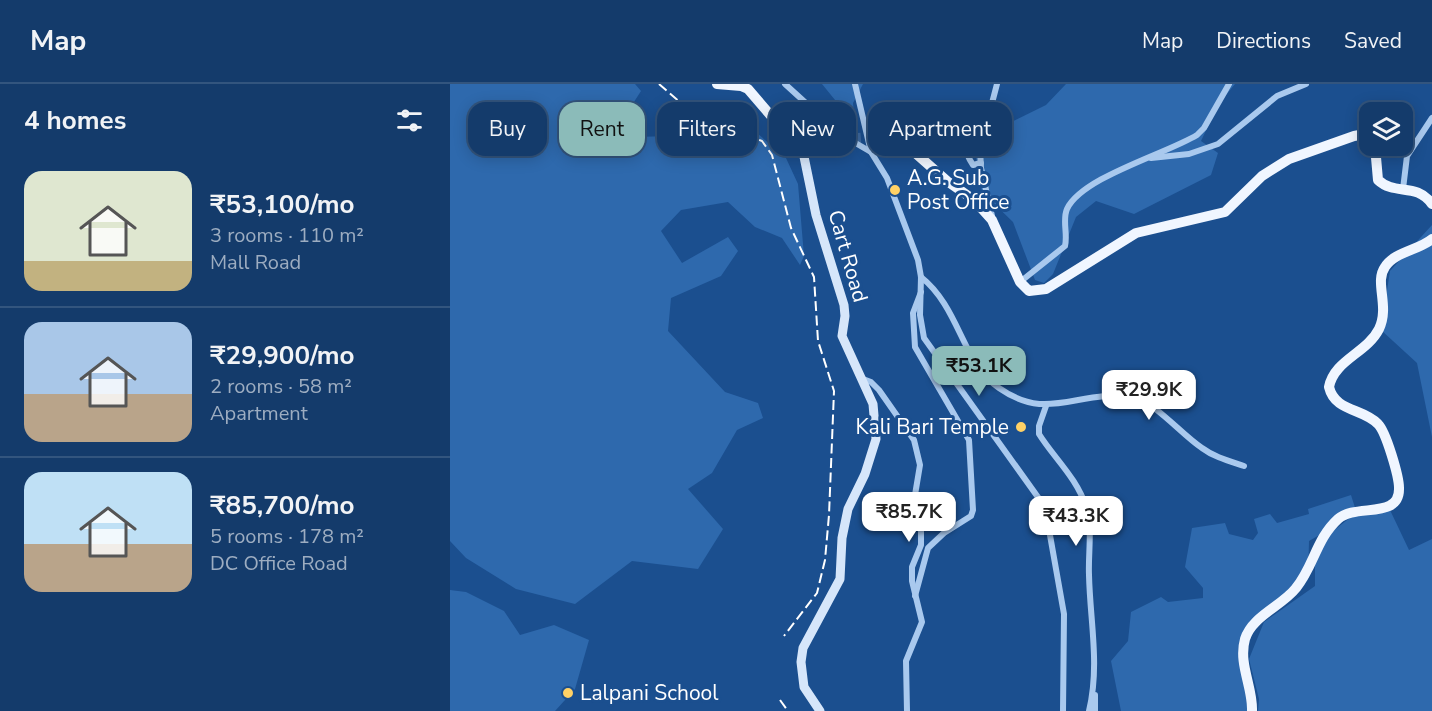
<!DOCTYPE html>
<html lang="en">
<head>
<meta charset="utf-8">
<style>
  body { margin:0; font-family:"Nunito Sans",sans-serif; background:#214673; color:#f1f3f6; height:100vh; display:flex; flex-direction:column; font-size:22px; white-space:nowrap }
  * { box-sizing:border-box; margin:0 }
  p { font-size:20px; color:#9dadc1 }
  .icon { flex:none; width:33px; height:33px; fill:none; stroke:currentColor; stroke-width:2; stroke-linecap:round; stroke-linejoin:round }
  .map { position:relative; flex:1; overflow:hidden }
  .sheet { display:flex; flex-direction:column; background:#143b6b; width:450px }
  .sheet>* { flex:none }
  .banner { position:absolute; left:18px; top:18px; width:570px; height:54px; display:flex; gap:12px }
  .fabs { position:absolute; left:909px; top:18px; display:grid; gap:12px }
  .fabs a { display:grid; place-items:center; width:54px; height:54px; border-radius:12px; background:#143b6b; box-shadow:0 3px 15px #0003,0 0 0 2px #33557e; font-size:30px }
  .price { position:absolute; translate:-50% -51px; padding:0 14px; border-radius:12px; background:#fff; color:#222; font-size:20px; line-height:39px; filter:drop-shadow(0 2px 3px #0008) }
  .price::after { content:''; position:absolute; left:50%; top:36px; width:18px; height:14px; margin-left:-9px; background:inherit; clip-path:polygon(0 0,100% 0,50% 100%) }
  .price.current { background:#8bbbb9; color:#111 }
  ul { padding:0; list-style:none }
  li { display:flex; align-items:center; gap:18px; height:150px; padding:0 24px }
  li+li { border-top:2px solid #33557e }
  li span { display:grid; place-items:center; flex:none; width:168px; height:120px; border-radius:18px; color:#555 }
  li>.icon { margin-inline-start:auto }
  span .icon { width:72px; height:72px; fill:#fffc; stroke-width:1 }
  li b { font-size:26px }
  h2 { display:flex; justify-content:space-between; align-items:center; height:72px; padding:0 24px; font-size:26px }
  .tag { padding:0 21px; border-radius:18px; background:#143b6b; box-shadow:0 3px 15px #0003,0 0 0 2px #33557e; font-size:21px; line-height:54px }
  .tag.current { background:#8bbbb9; color:#111 }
  header { display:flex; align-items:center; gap:36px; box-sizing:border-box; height:84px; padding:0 30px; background:#143b6b; border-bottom:2px solid #33557e }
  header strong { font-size:28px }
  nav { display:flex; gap:33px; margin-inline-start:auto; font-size:21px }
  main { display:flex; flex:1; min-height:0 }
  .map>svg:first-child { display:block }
  .green { fill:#2e69ad }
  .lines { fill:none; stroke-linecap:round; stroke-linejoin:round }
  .primary-tunnel { stroke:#3d69a0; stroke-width:10; stroke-dasharray:10 5; stroke-linecap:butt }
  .street { stroke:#a9c9ee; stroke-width:6 }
  .secondary { stroke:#d6e6fa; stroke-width:9 }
  .primary { stroke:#f0f6ff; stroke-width:10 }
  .rail { stroke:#fff; stroke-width:2; stroke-dasharray:10 4.5; stroke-linecap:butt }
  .poi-dot { fill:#ffd166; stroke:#1b4f8f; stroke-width:2 }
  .labels { text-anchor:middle; stroke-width:6; stroke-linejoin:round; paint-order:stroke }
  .poi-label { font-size:21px; fill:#fff; stroke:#1b4f8f; text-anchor:start }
  .street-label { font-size:21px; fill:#fff; stroke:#1b4f8f }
</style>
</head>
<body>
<header>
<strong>Map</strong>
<nav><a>Map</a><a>Directions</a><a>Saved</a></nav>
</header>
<main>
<section class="sheet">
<h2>4 homes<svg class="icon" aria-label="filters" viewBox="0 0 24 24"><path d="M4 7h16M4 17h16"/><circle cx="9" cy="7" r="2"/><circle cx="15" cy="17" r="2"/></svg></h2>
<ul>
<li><span style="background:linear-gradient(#dfe7d0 75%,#c2b280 0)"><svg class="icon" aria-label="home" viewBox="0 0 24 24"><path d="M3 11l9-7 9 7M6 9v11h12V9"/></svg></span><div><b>₹53,100/mo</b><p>3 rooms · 110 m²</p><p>Mall Road</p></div></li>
<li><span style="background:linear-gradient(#a9c7e8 60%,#b9a48a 0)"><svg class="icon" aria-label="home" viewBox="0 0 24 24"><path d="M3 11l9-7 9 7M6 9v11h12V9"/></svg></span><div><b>₹29,900/mo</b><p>2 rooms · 58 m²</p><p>Apartment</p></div></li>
<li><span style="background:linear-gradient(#bfe0f5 60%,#b9a48a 0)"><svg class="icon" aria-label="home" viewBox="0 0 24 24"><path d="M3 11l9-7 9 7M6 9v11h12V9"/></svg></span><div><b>₹85,700/mo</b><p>5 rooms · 178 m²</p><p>DC Office Road</p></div></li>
</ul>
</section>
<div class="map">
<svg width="982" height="627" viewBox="0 0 982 627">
  <rect width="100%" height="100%" fill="#1b4f8f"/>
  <!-- green -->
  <g class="green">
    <polygon points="0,0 185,0 191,7 173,35 182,53 265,51 247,22 272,19 336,74 348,100 354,172 350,181 332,154 305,143 278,118 231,126 211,147 232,179 278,153 288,167 271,192 221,214 218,247 275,308 308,319 313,334 287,346 262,389 238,405 273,445 248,485 182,477 125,520 66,505 16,474 0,457"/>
    <polygon points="372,0 413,0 403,19 405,39 403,53 389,45 394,27"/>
    <polygon points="616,0 785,0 768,21 751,57 768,69 761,91 684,130 646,117 626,133 603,190 594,199 585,196 563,138 532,108 523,57 596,21"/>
    <polygon points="982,141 982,353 967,279 931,246 940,187"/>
    <polygon points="901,411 907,430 940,426 959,466 982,455 982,627 808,627 809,615 799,575 814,538 865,502 865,461 901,433 859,457 858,496 806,536 790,571 798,627 671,627 661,577 678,557 681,528 711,513 718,518 753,514 753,504 735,483 742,444 775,439 779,450 803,456 808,449 804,435 820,430 827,439 859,430 858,425"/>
    <polygon points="0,506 16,508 54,527 70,551 104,541 139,556 125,605 105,627 0,627"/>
  </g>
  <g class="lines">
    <!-- primary-tunnel -->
    <polyline class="primary-tunnel" points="371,57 433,52"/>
    <!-- street -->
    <g class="street">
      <polyline points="335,0 390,50 421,68"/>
      <polyline points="405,0 421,68 437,94 468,176 471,193 470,231 474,254 595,423 614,530 613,627"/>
      <path d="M513 26C513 46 511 64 523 81L531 79"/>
      <polyline points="701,74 739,70 768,60 827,12 856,0"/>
      <polyline points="953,105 957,72 982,34"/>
      <polyline points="542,132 531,84 530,65 547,0"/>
      <path d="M471 193C510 224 512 279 549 304 589 332 613 316 655 312 664 311 674 309 682 312 706 319 731 350 752 364 764 373 779 377 794 382"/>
      <path d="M570 198 615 162C618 150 612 136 617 125 632 93 716 70 747 51L754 44 779 0"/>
      <polyline points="413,295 421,298 429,306 464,356 470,381 462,429 471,446 471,461 462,483 462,497 472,538 456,577 457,627"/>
      <path d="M596 322 589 342V350C604 374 627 394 636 423 643 444 638 468 639 491 640 537 650 581 639 627"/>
      <polyline points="465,512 478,464 494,449 521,432 523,426 519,356 465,263 463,229 471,208"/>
      <polyline points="645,611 645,627"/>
    </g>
    <!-- secondary -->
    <polyline class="secondary" points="352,63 366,131 394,221 395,232 392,252 423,320 426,355 415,390 398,425 392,454 390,495 353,564 351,578 354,603 370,627"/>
    <!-- primary -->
    <g class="primary">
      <polyline points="267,0 291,2 298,5 346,61 358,63 371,57"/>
      <polyline points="433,52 454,59 497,97 524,116 542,136 570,198 579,207 596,205 686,149 775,128 812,92 839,75 904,52 915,50 920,53"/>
      <path d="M925 62 928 96C945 112 966 98 982 120"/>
      <path d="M802 627C803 603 788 580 795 555 802 532 832 522 846 504 864 482 866 455 888 435 906 419 950 436 949 404 949 392 936 348 928 340 913 324 885 328 879 303 884 276 917 269 929 245 940 222 924 198 935 183 944 168 969 166 982 155"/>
    </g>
    <!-- rail -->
    <g class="rail">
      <polyline points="209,0 240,27 312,57 322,71 341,144 364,193 368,257 384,307 379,431 375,476 367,509 334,552"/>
      <polyline points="330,616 338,627"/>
    </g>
  </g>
  <!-- markers -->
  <g class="poi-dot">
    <circle cx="445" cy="106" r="6"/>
    <circle cx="571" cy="343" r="6"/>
    <circle cx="118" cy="609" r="6"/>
  </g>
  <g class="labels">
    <!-- poi labels -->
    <g class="poi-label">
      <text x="457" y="101">A.G. Sub<tspan x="457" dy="24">Post Office</tspan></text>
      <text x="559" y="350" text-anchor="end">Kali Bari Temple</text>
      <text x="130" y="616">Lalpani School</text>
    </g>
    <!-- street labels -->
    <g class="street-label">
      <text transform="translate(398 172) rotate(74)" y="7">Cart Road</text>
    </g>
  </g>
</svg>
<div class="fabs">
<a><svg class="icon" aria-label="layers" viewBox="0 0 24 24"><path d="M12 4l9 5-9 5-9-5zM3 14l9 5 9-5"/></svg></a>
</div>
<b class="price current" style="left:529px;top:313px">₹53.1K</b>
<b class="price" style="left:699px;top:337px">₹29.9K</b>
<b class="price" style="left:459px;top:459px">₹85.7K</b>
<b class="price" style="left:626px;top:463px">₹43.3K</b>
<div class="banner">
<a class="tag">Buy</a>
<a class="tag current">Rent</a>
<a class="tag">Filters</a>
<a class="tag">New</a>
<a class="tag">Apartment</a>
</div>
</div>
</main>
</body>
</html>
